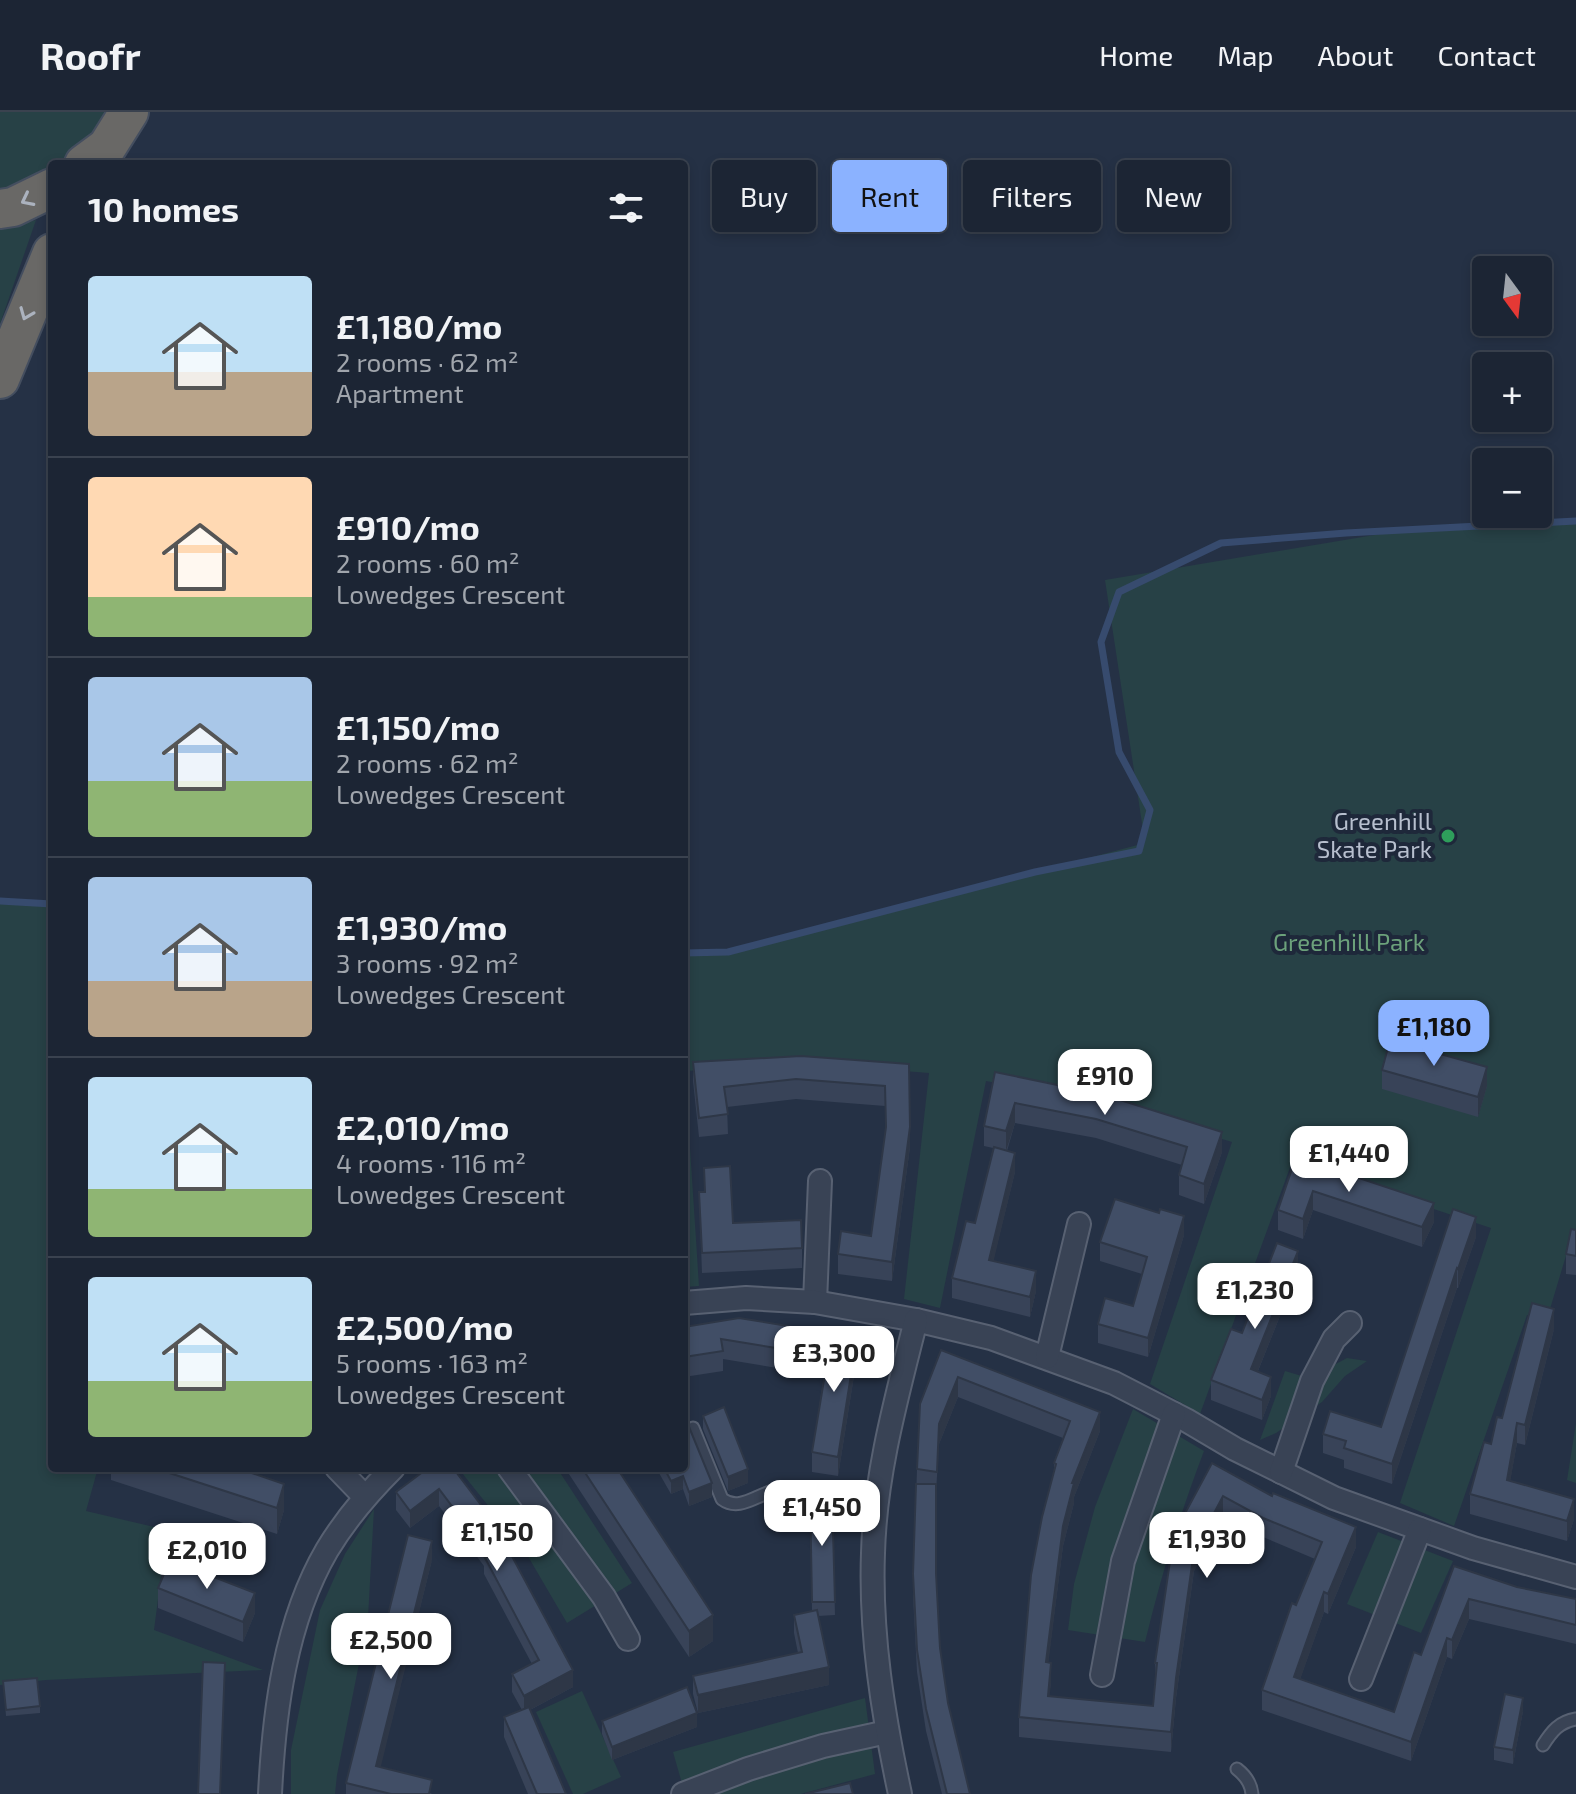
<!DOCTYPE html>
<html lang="en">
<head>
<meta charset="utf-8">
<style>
  body { margin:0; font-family:"Exo 2",sans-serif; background:#293140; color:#f1f3f6; height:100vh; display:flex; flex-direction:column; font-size:30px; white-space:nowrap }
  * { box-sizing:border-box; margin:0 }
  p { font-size:26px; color:#a0a5ac }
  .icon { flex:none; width:44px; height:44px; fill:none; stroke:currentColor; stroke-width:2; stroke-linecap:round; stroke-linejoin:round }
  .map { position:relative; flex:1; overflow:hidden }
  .drawer { position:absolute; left:48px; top:48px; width:640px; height:1312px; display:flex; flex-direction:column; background:#1c2534; border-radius:8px; box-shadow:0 4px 12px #0003,0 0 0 2px #3a424f }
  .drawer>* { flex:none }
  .hud { position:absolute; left:712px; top:48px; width:744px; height:72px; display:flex; gap:16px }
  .needle { width:52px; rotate:165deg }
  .tools { position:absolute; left:1472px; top:144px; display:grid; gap:16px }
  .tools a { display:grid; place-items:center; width:80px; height:80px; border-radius:8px; background:#1c2534; box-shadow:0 4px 12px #0003,0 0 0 2px #3a424f; font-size:40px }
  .price { position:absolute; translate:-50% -68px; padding:0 18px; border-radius:16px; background:#fff; color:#222; font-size:26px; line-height:52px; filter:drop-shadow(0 2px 4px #0008) }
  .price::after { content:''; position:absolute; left:50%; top:48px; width:24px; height:18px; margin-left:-12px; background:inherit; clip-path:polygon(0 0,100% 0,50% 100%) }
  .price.selected { background:#8bb2ff; color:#111 }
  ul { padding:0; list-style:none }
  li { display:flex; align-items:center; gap:24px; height:200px; padding:0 40px }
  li+li { border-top:2px solid #3a424f }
  li span { display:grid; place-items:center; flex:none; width:224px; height:160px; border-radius:8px; color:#555 }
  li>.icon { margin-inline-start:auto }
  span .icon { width:96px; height:96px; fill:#fffc; stroke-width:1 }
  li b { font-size:34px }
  h2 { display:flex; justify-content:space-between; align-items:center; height:96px; padding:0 40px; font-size:34px }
  .tag { padding:0 28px; border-radius:8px; background:#1c2534; box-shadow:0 4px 12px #0003,0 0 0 2px #3a424f; font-size:28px; line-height:72px }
  .tag.selected { background:#8bb2ff; color:#111 }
  header { display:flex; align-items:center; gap:48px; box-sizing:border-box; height:112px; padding:0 40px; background:#1c2534; border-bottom:2px solid #3a424f }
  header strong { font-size:38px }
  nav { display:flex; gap:44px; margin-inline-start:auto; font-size:28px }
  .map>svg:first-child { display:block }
  .green { fill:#274146 }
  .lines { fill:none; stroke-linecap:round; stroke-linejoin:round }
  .stream { stroke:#374b6e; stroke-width:7 }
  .service-casing { stroke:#586172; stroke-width:15 }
  .minor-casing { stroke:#586172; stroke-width:26 }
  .trunk-casing { stroke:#444e5f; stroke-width:42 }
  .service { stroke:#394355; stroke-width:11 }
  .minor { stroke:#394355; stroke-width:22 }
  .trunk { stroke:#696866; stroke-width:38 }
  .wall { fill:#384358 }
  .shaded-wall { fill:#2e3747 }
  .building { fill:#414e66; stroke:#2e3747; stroke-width:2 }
  .oneway { stroke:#abb2be }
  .leisure-dot { fill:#2e9e5b; stroke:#1e283a; stroke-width:3 }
  .labels { text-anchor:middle; stroke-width:8; stroke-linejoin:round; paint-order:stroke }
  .poi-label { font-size:24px; fill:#b7bfce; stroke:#1e283a; text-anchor:end }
  .park-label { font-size:24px; fill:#6ca17b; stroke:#1e283a }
</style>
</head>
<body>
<header>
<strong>Roofr</strong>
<nav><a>Home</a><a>Map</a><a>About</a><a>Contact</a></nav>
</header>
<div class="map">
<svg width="1576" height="1682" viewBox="0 0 1576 1682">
  <rect width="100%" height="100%" fill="#253145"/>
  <!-- green -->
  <g class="green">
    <path d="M0 0H115C99 20 80 52 52 52V60L0 82Z"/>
    <polygon points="36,108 0,212 0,117"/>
    <polygon points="1576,410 1576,1127 1571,1127 1547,1207 1527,1203 1454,1414 1400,1391 1491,1116 1292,1050 1200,1302 1150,1272 1232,1030 1098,990 986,969 940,1196 904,1187 929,961 815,952 685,959 699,1174 684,1175 684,842 735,840 1145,731 1105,468 1422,415"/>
    <polygon points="0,786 52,793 52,1356 98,1356 86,1399 167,1418 154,1518 263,1558 46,1568 0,1573"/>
    <polygon points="1347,1246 1367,1249 1345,1264 1322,1290 1276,1321 1260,1328 1285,1259 1322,1270 1332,1254"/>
    <path d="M1133 1297 1204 1339C1180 1402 1161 1464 1145 1530L1068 1518 1074 1472 1095 1395Z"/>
    <polygon points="1576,1311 1576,1371 1567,1368"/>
    <polygon points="458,1356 557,1356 632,1471 567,1511 526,1441"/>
    <polygon points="374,1397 368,1506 337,1663 335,1682 291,1682 291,1638 320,1498 345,1442"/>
    <polygon points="1378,1420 1453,1449 1421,1521 1347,1492"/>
    <polygon points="582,1579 621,1665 583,1682 573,1682 536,1600"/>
    <polygon points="865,1586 875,1662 801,1682 685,1682 673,1640"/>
  </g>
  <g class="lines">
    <!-- stream -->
    <g class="stream">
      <polyline points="0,789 52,792"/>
      <polyline points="684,841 728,840 1035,760 1139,739 1150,698 1119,640 1101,530 1119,480 1221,431 1346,421 1576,409"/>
    </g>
    <defs>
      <g id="service">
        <path d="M693 1316 722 1387C738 1399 754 1385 770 1380 796 1372 850 1380 879 1382"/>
        <path d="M1543 1633C1552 1619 1559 1610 1576 1607"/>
        <path d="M1237 1657C1246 1664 1251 1671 1252 1682"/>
      </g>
      <g id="minor">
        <polyline points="815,1190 820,1069"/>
        <polyline points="684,1191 746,1186 815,1190 916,1208 991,1226 1114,1271 1186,1308 1235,1337 1334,1386 1473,1436 1576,1465"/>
        <polyline points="1047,1245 1079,1112"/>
        <polyline points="337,1356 365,1385"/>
        <polyline points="509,1356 604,1485 628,1527"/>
        <polyline points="1281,1360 1312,1269 1334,1227 1350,1211"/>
        <polyline points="1102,1563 1123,1449 1174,1302"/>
        <polyline points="1361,1567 1420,1417"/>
        <path d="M270 1682C274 1600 285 1510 327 1438 345 1408 368 1381 393 1356"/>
        <polyline points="683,1682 748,1657 823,1634 887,1620"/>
        <path d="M900 1682C883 1603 870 1522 873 1441 875 1362 897 1284 916 1208"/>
      </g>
      <g id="trunk">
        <polyline points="84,52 107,35 129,0"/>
        <polyline points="0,97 13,95 52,76"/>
        <polyline points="0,267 52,141"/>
      </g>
    </defs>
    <!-- service casing -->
    <use href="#service" class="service-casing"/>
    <!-- minor casing -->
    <use href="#minor" class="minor-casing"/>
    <!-- trunk casing -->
    <use href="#trunk" class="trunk-casing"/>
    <!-- service -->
    <use href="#service" class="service"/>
    <!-- minor -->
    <use href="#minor" class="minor"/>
    <!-- trunk -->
    <use href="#trunk" class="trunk"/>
  </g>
  <!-- wall -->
  <g class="wall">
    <polygon points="693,950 909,952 910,1035 892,1169 838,1162 838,1142 871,1124 886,1016 885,994 796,987 727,995 728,1022 699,1025 693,969"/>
    <polygon points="1382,958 1487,974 1478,1005 1382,977"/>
    <polygon points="995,960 1222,1040 1204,1092 1179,1083 1179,1063 1182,1053 1096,1026 1015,1011 1007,1039 1015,1060 993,1149 1036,1179 1030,1205 952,1186 952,1166 975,1111 993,1036 984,1034 984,1014"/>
    <polygon points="1296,1045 1434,1110 1422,1135 1313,1098 1303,1127 1278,1118 1278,1098"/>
    <polygon points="704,1056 733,1111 802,1136 802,1156 702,1161 699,1080 704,1080"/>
    <polygon points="1453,1097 1476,1125 1458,1176 1457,1176 1392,1372 1344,1356 1344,1348 1323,1341 1323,1322 1381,1315"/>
    <polygon points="1576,1118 1576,1163 1566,1162 1566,1142"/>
    <polygon points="1184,1123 1148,1245 1098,1231 1098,1212 1133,1194 1142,1162 1100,1149 1100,1130"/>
    <polygon points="1298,1159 1258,1259 1271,1284 1262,1308 1211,1288 1211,1268 1242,1221"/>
    <polygon points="684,1215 807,1241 807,1261 723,1247 723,1259 684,1265"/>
    <polygon points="1554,1217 1525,1333 1517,1331 1510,1369 1574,1407 1567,1429 1470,1402 1470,1382 1502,1306"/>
    <polygon points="941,1238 1100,1319 1074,1385 1074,1391 1063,1434 1048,1550 1051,1570 1049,1584 1153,1594 1156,1571 1155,1551 1212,1351 1356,1435 1328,1502 1324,1500 1300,1567 1394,1600 1421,1543 1454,1454 1517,1475 1576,1487 1576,1532 1469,1507 1452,1547 1447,1545 1411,1649 1262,1598 1262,1578 1315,1447 1263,1425 1223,1404 1194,1459 1176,1586 1171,1640 1019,1625 1019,1605 1054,1360 1054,1351 1063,1326 958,1285 939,1332 936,1380 936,1463 940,1536 948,1591 970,1682 942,1682 926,1619 917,1560 913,1484 917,1357"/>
    <polygon points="824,1244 857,1245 838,1364 812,1360 812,1340 824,1263"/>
    <polygon points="703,1304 748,1371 728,1379 703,1317"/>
    <polygon points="111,1356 237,1356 284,1398 277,1422 111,1368"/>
    <polygon points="453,1356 573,1575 530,1598 566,1682 528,1682 504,1625 504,1605 522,1598 512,1580 512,1562 532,1552 484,1462 484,1454 439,1394 410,1416 396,1398 396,1380"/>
    <polygon points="565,1356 617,1356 713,1529 689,1545"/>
    <polygon points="659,1356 684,1356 712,1385 689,1394 683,1377 671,1382 659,1361"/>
    <polygon points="810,1382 832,1382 835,1503 818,1504 829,1573 698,1601 693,1582 693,1564 798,1541 794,1521 794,1503 812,1499"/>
    <polygon points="432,1448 380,1655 432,1682 346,1682 346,1671"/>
    <polygon points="158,1476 255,1501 243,1530 158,1496"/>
    <polygon points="3,1569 40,1594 40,1601 6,1604"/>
    <polygon points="1523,1599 1513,1652 1494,1648 1494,1635"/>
    <polygon points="602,1609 697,1615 612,1648 602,1622"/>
  </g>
  <!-- shaded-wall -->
  <g class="shaded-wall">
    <polygon points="1487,955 1487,974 1478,1005 1478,985"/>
    <polygon points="1015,991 1015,1011 1006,1039 1006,1019"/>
    <polygon points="910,1015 910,1035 892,1169 892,1150"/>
    <polygon points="1222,1020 1222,1040 1204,1092 1204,1072"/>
    <polygon points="1015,1041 1015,1060 989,1168 989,1148"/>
    <polygon points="1313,1079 1313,1098 1303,1127 1303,1107"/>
    <polygon points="1434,1091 1434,1110 1422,1135 1422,1115"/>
    <polygon points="1184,1104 1184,1123 1148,1245 1148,1226"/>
    <polygon points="1476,1105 1476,1125 1458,1176 1458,1157"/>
    <polygon points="1298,1139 1298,1159 1251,1276 1251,1257"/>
    <polygon points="1457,1156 1457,1176 1392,1372 1392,1352"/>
    <polygon points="1036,1159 1036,1179 1030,1205 1030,1185"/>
    <polygon points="1554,1197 1554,1217 1525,1333 1525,1313"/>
    <polygon points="857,1225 857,1245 838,1364 838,1345"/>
    <polygon points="958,1265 958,1285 939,1332 937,1380 939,1312"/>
    <polygon points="1271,1265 1271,1284 1262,1308 1262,1288"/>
    <polygon points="1100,1300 1100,1319 1074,1385 1074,1391 1063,1434 1046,1570 1046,1550 1063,1414 1072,1371"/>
    <polygon points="1517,1311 1517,1331 1507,1388 1507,1368"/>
    <polygon points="748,1357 748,1371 728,1379 728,1365"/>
    <polygon points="683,1364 683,1377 671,1382 671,1369"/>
    <polygon points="712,1371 712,1385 689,1394 689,1380"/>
    <polygon points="284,1372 284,1398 277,1422 277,1396"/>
    <polygon points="439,1377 439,1394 410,1416 410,1399"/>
    <polygon points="1223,1384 1223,1404 1194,1459 1176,1586 1171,1640 1171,1620 1176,1566 1194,1439"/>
    <polygon points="1574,1387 1574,1407 1567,1429 1567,1409"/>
    <polygon points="1356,1415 1356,1435 1328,1502 1328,1482"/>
    <polygon points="432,1429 432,1448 376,1674 376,1654"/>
    <polygon points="1324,1480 1324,1500 1294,1585 1294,1565"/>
    <polygon points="255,1481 255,1501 243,1530 243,1510"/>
    <polygon points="1469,1487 1469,1507 1452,1547 1452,1528"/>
    <polygon points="713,1503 713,1529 689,1545 689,1519"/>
    <polygon points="1447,1526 1447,1545 1411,1649 1411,1630"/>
    <polygon points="1051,1551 1051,1570 1048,1603 1048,1584"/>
    <polygon points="829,1555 829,1573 698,1601 698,1583"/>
    <polygon points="573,1558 573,1575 524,1601 524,1584"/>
    <polygon points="1523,1586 1523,1599 1513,1652 1513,1638"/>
    <polygon points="697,1601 697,1615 612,1648 612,1635"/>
  </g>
  <!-- building -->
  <g class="building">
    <polygon points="1390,928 1487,955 1478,985 1382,958"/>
    <polygon points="801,944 909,952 910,1015 892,1150 838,1142 841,1119 871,1124 886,1015 885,974 796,967 724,975 728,1002 699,1006 693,950"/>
    <polygon points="995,960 1101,982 1222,1020 1204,1072 1179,1063 1187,1035 1096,1007 1015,991 1006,1019 984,1014"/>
    <polygon points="994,1035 1015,1041 989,1148 1036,1159 1030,1185 952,1166 966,1109 975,1111"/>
    <polygon points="1296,1045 1434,1091 1422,1115 1313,1079 1303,1107 1278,1098"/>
    <polygon points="730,1054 733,1111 801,1108 802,1136 702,1141 699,1080 705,1080 704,1056"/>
    <polygon points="1115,1087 1159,1101 1160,1097 1184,1104 1148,1226 1098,1212 1105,1186 1133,1194 1147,1145 1100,1130"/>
    <polygon points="1453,1097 1476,1105 1458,1157 1457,1156 1392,1352 1344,1336 1346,1329 1323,1322 1330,1299 1381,1315"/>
    <polygon points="1571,1117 1576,1118 1576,1144 1566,1142"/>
    <polygon points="1277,1131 1298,1139 1251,1257 1271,1265 1262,1288 1211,1268 1231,1217 1242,1221"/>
    <polygon points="1532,1191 1554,1197 1525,1313 1517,1311 1507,1368 1574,1387 1567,1409 1470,1382 1484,1330 1491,1332 1497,1305 1502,1306"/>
    <polygon points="739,1206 806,1217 807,1241 721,1227 723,1239 684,1245 684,1215"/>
    <polygon points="828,1220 857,1225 838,1345 812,1340 828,1244 824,1244"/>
    <polygon points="941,1238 1100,1300 1072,1371 1074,1371 1063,1414 1046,1550 1051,1551 1048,1584 1153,1594 1157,1551 1155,1551 1174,1422 1212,1351 1272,1384 1273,1381 1356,1415 1328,1482 1324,1480 1294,1565 1394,1600 1414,1540 1421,1543 1454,1454 1517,1475 1576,1487 1576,1513 1469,1487 1452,1528 1447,1526 1411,1630 1262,1578 1292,1491 1296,1493 1322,1430 1263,1406 1223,1384 1194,1439 1176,1566 1171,1620 1019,1605 1031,1463 1042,1405 1056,1352 1054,1351 1070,1309 958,1265 939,1312 937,1360 917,1357 920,1292"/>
    <polygon points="724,1295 748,1357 728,1365 703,1304"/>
    <polygon points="687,1310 712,1371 689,1380 683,1364 671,1369 664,1356 684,1356 684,1311"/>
    <polygon points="154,1356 237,1356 284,1372 277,1396"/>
    <polygon points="428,1356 453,1356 493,1409 573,1558 524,1584 512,1562 539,1548 484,1444 491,1446 439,1377 410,1399 396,1380"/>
    <polygon points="582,1356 617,1356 713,1503 689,1519"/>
    <polygon points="916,1372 936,1372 936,1461 940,1536 948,1591 970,1682 947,1682 926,1597 917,1538 913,1462"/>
    <polygon points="810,1382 832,1382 835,1490 812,1490"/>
    <polygon points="408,1423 432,1429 376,1654 432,1668 429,1682 391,1682 346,1671"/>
    <polygon points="170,1448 255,1481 243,1510 158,1476"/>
    <polygon points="817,1498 829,1555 698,1583 693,1564 802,1540 794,1503"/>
    <polygon points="203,1550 225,1551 220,1682 198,1682"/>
    <polygon points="37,1566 40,1594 6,1598 3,1569"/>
    <polygon points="687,1575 697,1601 612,1635 602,1609"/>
    <polygon points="1505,1582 1523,1586 1513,1638 1494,1635"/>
    <polygon points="529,1595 566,1682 537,1682 504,1605"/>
    <polygon points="850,1671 853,1682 805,1682"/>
  </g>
  <!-- one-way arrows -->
  <defs><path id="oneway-chevron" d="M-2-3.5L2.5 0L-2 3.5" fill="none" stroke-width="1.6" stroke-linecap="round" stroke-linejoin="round" transform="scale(2)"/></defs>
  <g class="oneway">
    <use href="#oneway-chevron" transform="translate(27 88) rotate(153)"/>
    <use href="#oneway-chevron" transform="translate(26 202) rotate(112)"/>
  </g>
  <!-- markers -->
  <circle class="leisure-dot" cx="1448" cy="724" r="8"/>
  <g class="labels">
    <!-- poi labels -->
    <g class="poi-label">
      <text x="1432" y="718">Greenhill<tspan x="1432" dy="28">Skate Park</tspan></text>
    </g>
    <!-- park labels -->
    <g class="park-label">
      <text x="1349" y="839">Greenhill Park</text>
    </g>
  </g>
</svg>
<div class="tools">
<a><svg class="needle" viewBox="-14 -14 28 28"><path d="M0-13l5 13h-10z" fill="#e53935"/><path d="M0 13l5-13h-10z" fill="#a0a5ac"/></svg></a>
<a>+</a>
<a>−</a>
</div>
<b class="price selected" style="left:1434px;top:956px">£1,180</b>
<b class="price" style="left:1105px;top:1005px">£910</b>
<b class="price" style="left:1349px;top:1082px">£1,440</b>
<b class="price" style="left:1255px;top:1219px">£1,230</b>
<b class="price" style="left:834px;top:1282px">£3,300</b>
<b class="price" style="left:822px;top:1436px">£1,450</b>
<b class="price" style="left:497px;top:1461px">£1,150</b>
<b class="price" style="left:1207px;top:1468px">£1,930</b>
<b class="price" style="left:207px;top:1479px">£2,010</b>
<b class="price" style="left:391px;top:1569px">£2,500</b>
<div class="hud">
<a class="tag">Buy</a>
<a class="tag selected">Rent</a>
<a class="tag">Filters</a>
<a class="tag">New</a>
</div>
<section class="drawer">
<h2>10 homes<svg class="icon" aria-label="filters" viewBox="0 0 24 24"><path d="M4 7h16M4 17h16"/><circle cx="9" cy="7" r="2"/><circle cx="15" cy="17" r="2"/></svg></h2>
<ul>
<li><span style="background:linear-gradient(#bfe0f5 60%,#b9a48a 0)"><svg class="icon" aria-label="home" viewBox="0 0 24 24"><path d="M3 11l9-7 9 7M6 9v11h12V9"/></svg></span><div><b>£1,180/mo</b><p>2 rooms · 62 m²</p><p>Apartment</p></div></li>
<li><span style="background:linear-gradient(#ffd9b3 75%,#8fb573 0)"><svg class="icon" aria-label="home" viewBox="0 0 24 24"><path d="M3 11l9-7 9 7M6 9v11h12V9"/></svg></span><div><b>£910/mo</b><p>2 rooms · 60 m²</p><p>Lowedges Crescent</p></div></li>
<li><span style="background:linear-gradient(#a9c7e8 65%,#8fb573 0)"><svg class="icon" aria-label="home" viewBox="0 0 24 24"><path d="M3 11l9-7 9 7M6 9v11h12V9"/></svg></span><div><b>£1,150/mo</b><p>2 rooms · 62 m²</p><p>Lowedges Crescent</p></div></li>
<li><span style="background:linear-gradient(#a9c7e8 65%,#b9a48a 0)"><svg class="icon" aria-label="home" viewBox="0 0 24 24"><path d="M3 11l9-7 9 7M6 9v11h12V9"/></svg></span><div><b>£1,930/mo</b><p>3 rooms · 92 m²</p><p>Lowedges Crescent</p></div></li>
<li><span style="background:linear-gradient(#bfe0f5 70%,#8fb573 0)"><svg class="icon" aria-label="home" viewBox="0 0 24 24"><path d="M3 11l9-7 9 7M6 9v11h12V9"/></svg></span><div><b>£2,010/mo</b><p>4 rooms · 116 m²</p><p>Lowedges Crescent</p></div></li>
<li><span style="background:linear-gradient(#bfe0f5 65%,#8fb573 0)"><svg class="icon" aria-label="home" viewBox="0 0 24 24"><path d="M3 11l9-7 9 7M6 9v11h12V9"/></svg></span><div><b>£2,500/mo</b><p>5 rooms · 163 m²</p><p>Lowedges Crescent</p></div></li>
</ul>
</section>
</div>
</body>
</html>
